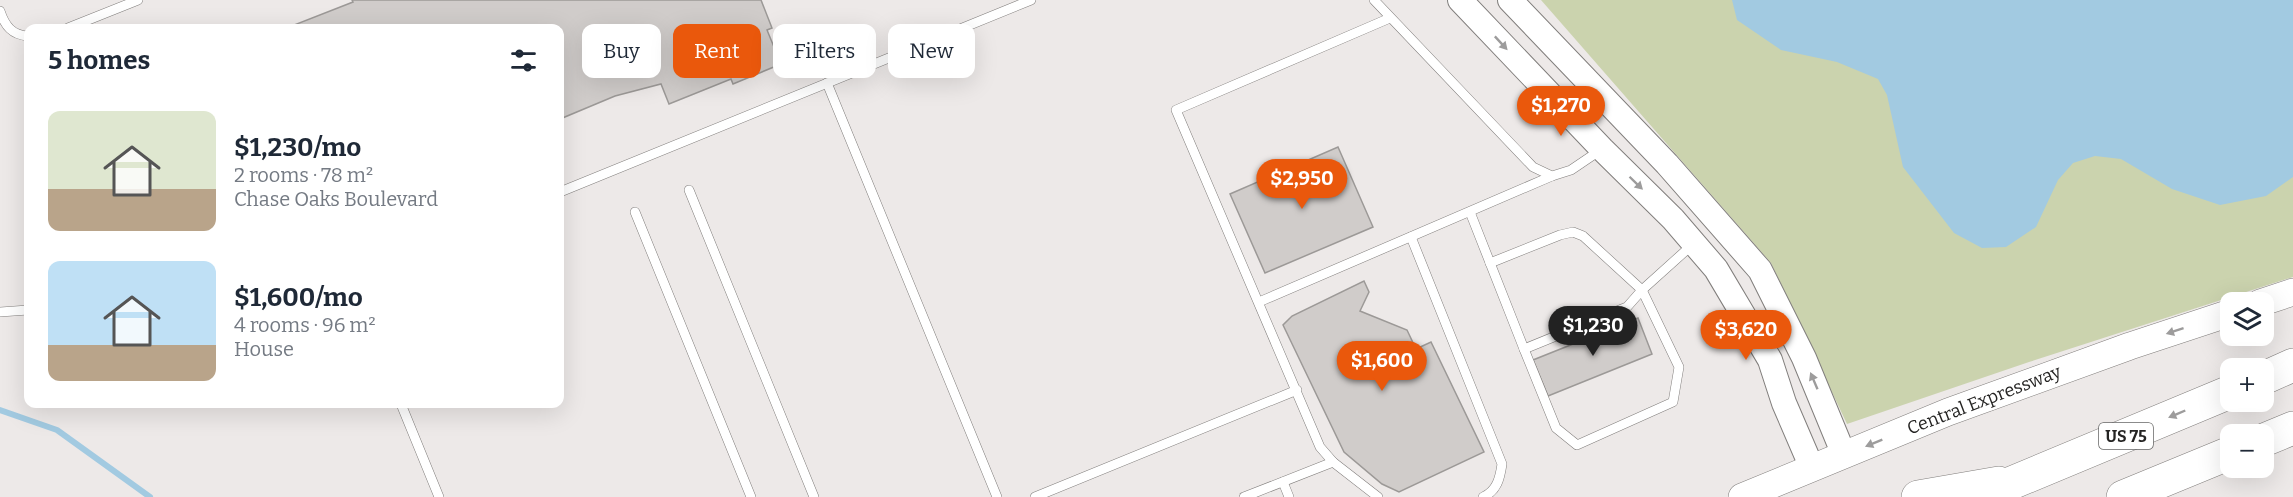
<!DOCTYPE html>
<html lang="en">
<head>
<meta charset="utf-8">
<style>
  body { margin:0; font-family:Bitter,serif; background:#f2f2f3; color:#1f2937; height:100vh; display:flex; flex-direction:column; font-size:22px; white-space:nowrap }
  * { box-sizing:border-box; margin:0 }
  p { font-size:20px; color:#747a83 }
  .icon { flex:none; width:33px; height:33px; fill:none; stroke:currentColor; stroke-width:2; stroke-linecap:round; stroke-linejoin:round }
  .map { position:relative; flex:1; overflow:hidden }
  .details { position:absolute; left:24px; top:24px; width:540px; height:384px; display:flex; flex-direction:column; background:#fff; border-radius:12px; box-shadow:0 6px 24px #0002 }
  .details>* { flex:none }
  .banner { position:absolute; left:582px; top:24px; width:570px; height:54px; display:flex; gap:12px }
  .fabs { position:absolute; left:2220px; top:292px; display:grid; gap:12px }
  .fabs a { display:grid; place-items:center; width:54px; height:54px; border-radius:12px; background:#fff; box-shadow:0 6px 24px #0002; font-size:30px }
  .price { position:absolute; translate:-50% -51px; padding:0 14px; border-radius:21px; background:#ea580c; color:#fff; font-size:20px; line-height:39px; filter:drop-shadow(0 2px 3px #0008) }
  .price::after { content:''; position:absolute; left:50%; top:36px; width:18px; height:14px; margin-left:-9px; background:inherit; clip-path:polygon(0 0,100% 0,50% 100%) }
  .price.on { background:#222; color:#fff }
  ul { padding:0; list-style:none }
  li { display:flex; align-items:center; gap:18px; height:150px; padding:0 24px }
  li span { display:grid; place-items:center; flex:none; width:168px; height:120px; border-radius:12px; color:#555 }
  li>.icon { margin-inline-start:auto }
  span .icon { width:72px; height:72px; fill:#fffc; stroke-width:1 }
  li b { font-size:26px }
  h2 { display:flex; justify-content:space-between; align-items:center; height:72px; padding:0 24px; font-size:26px }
  .chip { padding:0 21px; border-radius:12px; background:#fff; box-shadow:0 6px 24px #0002; font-size:21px; line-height:54px }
  .chip.on { background:#ea580c; color:#fff }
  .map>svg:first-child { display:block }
  .green { fill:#cbd3ae }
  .water { fill:#a2cae1 }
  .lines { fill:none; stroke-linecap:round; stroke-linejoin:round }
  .stream { stroke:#a2cae1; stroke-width:6 }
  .building { fill:#d0ccca; stroke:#9c9997; stroke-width:1.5 }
  .service-casing { stroke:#817e7c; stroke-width:10 }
  .tertiary-casing { stroke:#817e7c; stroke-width:26 }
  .secondary-casing { stroke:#817e7c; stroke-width:28 }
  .motorway-casing { stroke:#817e7c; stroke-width:34 }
  .service { stroke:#fff; stroke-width:9 }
  .tertiary { stroke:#fff; stroke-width:24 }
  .secondary { stroke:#fff; stroke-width:27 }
  .motorway { stroke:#fff; stroke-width:33 }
  .oneway { fill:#9d9c9c }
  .labels { text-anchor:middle; stroke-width:4.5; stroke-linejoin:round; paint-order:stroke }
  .shield { fill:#fff; stroke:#666665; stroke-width:1.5 }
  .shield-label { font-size:16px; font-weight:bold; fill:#252423 }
  .street-label { font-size:18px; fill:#252423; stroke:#fff }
</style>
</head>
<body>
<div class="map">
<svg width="2293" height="497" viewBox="0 0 2293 497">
  <rect width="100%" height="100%" fill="#ede9e8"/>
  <!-- green -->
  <polygon class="green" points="1541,0 2293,0 2293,277 2029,362 1847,424 1771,263"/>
  <!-- water -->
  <polygon class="water" points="1732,0 2293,0 2293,177 2266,196 2220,205 2172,189 2121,159 2095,156 2073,163 2058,180 2036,227 2006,247 1982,248 1954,233 1903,167 1887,95 1878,79 1837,62 1781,50 1737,20"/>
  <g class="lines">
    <!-- stream -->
    <polyline class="stream" points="0,410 57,430 150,497"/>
  </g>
  <!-- building -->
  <g class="building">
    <polygon points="352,0 761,0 772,28 767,30 781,64 733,84 731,79 669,104 661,84 615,96 560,119 560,28 296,28 294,25 353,2"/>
    <polygon points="1338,147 1373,227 1265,273 1230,194"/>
    <polygon points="1364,281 1369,292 1360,311 1407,330 1416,349 1431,342 1484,452 1399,492 1382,484 1344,452 1283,325 1292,316"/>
    <polygon points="1638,318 1652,354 1548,396 1533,360"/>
  </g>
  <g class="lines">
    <defs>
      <g id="service">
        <polyline points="1374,0 1533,167 1552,176 1571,170 1602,149"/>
        <path d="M0 11C5 26 12 35 28 36"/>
        <polyline points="68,28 138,0"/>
        <polyline points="827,83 997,497"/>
        <polyline points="689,190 814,497"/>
        <polyline points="560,192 1031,0"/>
        <polyline points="635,212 751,497"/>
        <polyline points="1470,212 1524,349 1627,307 1642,290 1692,245"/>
        <path d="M1411 237 1502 464C1500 478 1497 491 1483 497"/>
        <polyline points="1490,263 1560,235 1573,232 1583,236 1642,290 1679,367 1673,402 1577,445 1556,428 1524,349"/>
        <polyline points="1259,302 1552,176"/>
        <polyline points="0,312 28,310"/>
        <polyline points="401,404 439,497"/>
        <polyline points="1283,482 1289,497"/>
        <polyline points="1035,497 1297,390"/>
        <polyline points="1244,497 1333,462"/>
        <polyline points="1378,497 1333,462 1320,447 1176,110 1390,18"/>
      </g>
      <g id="tertiary">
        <polyline points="1460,0 1602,149 1673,219 1716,269 1770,360 1784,403 1812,468"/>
        <polyline points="1510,0 1667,164 1760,270 1804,358 1844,455"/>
      </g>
      <g id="secondary">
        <polyline points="2260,303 2293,292"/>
        <polyline points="1742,497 1948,412 2130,346 2230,313"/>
      </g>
      <g id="motorway">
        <polyline points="2264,378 2293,365"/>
        <polyline points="2264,440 2293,428"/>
        <polyline points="1918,497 1999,483"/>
        <polyline points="1978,497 2230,392"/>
        <polyline points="2123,497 2230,453"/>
      </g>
    </defs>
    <!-- service casing -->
    <use href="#service" class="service-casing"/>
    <!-- tertiary casing -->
    <use href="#tertiary" class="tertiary-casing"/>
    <!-- secondary casing -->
    <use href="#secondary" class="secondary-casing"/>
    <!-- motorway casing -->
    <use href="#motorway" class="motorway-casing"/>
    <!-- service -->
    <use href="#service" class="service"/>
    <!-- tertiary -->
    <use href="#tertiary" class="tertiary"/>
    <!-- secondary -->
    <use href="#secondary" class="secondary"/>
    <!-- motorway -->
    <use href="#motorway" class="motorway"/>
  </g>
  <!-- one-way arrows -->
  <defs><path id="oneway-solid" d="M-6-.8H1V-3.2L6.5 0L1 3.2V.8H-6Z" transform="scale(1.5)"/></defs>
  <g class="oneway">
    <use href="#oneway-solid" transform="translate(1501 43) rotate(47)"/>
    <use href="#oneway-solid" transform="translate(1636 183) rotate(44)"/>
    <use href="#oneway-solid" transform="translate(2175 331) rotate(162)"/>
    <use href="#oneway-solid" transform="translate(1814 381) rotate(-113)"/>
    <use href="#oneway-solid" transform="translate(2177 414) rotate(157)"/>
    <use href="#oneway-solid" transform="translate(1874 443) rotate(158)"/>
  </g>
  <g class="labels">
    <!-- shield labels -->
    <rect class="shield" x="2099" y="423" width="54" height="26" rx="4.5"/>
    <g class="shield-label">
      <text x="2126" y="442">US 75</text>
    </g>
    <!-- street labels -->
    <g class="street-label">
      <text transform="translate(1984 400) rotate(-21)" y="6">Central Expressway</text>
    </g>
  </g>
</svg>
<div class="fabs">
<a><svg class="icon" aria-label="layers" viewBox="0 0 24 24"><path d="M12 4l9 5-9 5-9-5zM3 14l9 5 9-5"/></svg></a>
<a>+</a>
<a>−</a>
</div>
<b class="price" style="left:1561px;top:137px">$1,270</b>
<b class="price" style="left:1302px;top:210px">$2,950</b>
<b class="price on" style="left:1593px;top:357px">$1,230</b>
<b class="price" style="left:1746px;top:361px">$3,620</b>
<b class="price" style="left:1382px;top:392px">$1,600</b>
<div class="banner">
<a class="chip">Buy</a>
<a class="chip on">Rent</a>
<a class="chip">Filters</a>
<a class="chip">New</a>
</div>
<section class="details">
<h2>5 homes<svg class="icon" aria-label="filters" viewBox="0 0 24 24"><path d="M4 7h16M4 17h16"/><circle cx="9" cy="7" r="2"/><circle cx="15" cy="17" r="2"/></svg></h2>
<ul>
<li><span style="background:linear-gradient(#dfe7d0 65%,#b9a48a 0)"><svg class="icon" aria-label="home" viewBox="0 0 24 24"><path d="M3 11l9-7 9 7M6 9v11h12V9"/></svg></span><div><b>$1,230/mo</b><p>2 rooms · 78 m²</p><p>Chase Oaks Boulevard</p></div></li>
<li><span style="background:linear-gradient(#bfe0f5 70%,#b9a48a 0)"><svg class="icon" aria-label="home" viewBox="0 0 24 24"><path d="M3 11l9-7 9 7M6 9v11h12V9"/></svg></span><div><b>$1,600/mo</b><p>4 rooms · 96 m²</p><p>House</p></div></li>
</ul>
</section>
</div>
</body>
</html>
